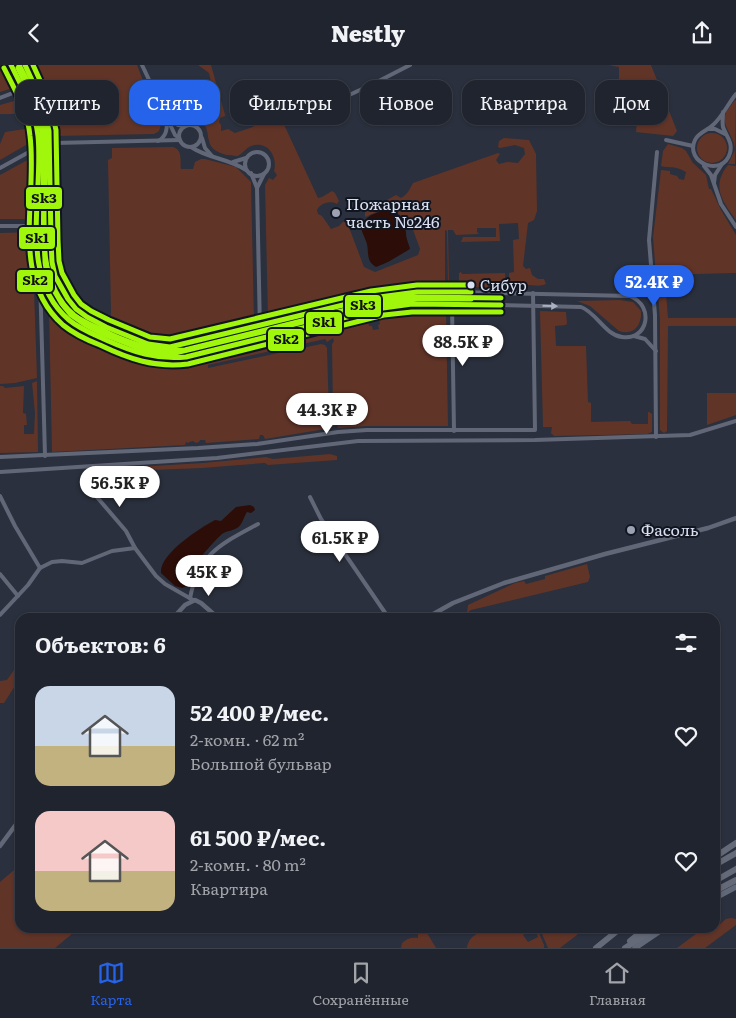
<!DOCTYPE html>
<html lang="ru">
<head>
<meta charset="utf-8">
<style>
  body { margin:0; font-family:Literata,serif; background:#2d303a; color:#f1f3f6; height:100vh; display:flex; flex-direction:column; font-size:19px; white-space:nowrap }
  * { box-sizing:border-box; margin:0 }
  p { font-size:16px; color:#a2a4aa }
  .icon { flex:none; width:28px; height:28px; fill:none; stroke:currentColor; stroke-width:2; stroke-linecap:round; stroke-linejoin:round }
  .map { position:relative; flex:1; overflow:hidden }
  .sheet { position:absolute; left:15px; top:548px; width:705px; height:320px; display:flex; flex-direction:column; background:#20242e; border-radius:15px; box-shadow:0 1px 4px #0004,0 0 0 1px #3d414a }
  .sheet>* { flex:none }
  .hud { position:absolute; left:15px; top:15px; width:706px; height:45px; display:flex; gap:10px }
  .price { position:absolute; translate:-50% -42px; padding:0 11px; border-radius:18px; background:#fff; color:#222; font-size:16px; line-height:32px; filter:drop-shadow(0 1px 2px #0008) }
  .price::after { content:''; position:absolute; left:50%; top:30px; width:15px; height:11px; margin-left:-8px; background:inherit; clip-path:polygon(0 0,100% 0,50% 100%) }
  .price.active { background:#2563eb; color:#fff }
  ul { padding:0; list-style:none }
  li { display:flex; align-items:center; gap:15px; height:125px; padding:0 20px }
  li span { display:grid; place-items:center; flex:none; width:140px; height:100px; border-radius:15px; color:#555 }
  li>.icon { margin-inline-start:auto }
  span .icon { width:60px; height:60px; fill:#fffc; stroke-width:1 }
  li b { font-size:21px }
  h2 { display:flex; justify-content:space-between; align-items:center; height:60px; padding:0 20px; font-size:21px }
  .pill { padding:0 18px; border-radius:15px; background:#20242e; box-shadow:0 1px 4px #0004,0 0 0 1px #3d414a; font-size:18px; line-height:45px }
  .pill.active { background:#2563eb; color:#fff }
  header { display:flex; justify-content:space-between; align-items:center; height:65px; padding:0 20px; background:#20242e; font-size:22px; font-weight:800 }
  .menu { display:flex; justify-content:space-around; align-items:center; height:70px; border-top:1px solid #3d414a; background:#20242e; font-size:14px; color:#a2a4aa }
  .menu a { display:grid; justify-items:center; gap:2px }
  .menu .active { color:#2563eb }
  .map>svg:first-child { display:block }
  .green { fill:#613428; fill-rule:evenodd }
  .water { fill:#2c0d07 }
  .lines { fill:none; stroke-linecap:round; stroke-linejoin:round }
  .minor { stroke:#616777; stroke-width:4 }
  .tertiary { stroke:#616777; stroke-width:4.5 }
  .primary { stroke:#616878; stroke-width:5.5 }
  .trunk { stroke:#646a78; stroke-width:6 }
  .bus-1-casing { stroke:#101520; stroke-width:9 }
  .bus-2-casing { stroke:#101520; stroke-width:9 }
  .bus-3-casing { stroke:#101520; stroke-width:9 }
  .bus-1 { stroke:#a1f70c; stroke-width:5 }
  .bus-2 { stroke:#a1f70c; stroke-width:5 }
  .bus-3 { stroke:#a1f70c; stroke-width:5 }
  .oneway { fill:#aab0c0 }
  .poi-dot { fill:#9ca2b2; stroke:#101520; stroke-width:2 }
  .bus-dot { fill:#dae0f1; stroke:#101520; stroke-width:2 }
  .labels { text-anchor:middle; stroke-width:4; stroke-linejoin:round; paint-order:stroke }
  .bus-label { font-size:15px; fill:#dae0f1; stroke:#101520; text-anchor:start }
  .poi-label { font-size:16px; fill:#dae0f1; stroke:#101520; text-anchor:start }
  .line-badge { stroke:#101520; stroke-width:2 }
  .pale-badge-label { font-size:14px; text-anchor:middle; font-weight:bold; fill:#111 }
</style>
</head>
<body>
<header><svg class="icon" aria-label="back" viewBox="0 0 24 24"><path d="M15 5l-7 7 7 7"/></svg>Nestly<svg class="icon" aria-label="share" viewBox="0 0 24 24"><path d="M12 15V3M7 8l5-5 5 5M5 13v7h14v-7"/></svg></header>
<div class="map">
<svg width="736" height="883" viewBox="0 0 736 883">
  <rect width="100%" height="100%" fill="#2a303d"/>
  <!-- green -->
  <g class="green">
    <polygon points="0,0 5,0 16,22 0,27"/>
    <path d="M31 0H137L152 39 162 56 159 66 154 69 55 71C54 45 42 23 31 0Z"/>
    <path d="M198 0H211L225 50V51L220 53 219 57 221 60V66L228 64 235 68 253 62 256 59 281 53 318 133 322 132 332 126 335 128 339 136 337 139C331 135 320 138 317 145L318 149 322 151 331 164 339 161 343 157H347L364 202 375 207 418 190 420 184 408 151 402 152 394 144 388 142 365 152V147L396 130 401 133C408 129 409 125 413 118L498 88 500 89 496 95 499 99 507 97 518 98 525 89 524 83 515 80 500 83 498 82 499 76 504 73 529 75 536 89 537 146 534 155 528 158 523 201 526 204 530 203 532 210 538 214H544L546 219C538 223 528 218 520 221V223L509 222V208L514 207 513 175 519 174 518 158 499 159 500 176 461 177 463 172H496V163H477V167L479 169 456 170 453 165H448L449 221H448L447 166 445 165V221C383 219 327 237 268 253L265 120 269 113 273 115 277 110 274 106C278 92 268 75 251 81 246 83 243 88 238 91 228 91 211 88 209 76 207 68 208 63 202 57 193 49 184 58 176 53 170 49 166 36 162 29L174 25C180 30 193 40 196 44H200L215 34 209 8Z"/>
    <polygon points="608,0 651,0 677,66 673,71 636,67 639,35 627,32 624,16 619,14 619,2"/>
    <polygon points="21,34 29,55 33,76 0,95 0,79 5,67 25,64 24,49 0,49 0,40"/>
    <polygon points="735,35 736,36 735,99 728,99 735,85 734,78 726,61 724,54 726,47"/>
    <circle cx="712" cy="83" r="15"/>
    <path d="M668 79 682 83 686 86 693 98 706 110 709 124H711L721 145 736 170V208L656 210 653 172 661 105 670 106V109L677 111 679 114 684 115 686 107C673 100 672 104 661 101L663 86Z"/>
    <path d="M173 82C183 85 180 96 181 104H193L195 97 201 94H205L236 102 251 117 254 256C231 264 179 279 157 276 140 274 125 264 110 258L111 247 108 95 112 93V83Z"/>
    <polygon points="33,92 33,154 0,154 0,110"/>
    <path d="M728 100 736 101V155C722 136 711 121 728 100Z"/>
    <polygon points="32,167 37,313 15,318 0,319 0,168"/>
    <polygon points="461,207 462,209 505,208 505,222 459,222 459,208"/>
    <polygon points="659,213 661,217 658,217 659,221 661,221 662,226 673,225 674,227 666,228 668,253 736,253 736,261 668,261 667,366 664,368 660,365 660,255 657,214"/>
    <path d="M620 235 633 237 641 246C642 260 634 271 619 266L590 241 577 236Z"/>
    <path d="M49 243 76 267 131 292 157 299 184 298 367 251 369 261H372L373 265 379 264 378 260 380 259 378 249 414 245 446 244 448 361H367L338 363 337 360 325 364 265 374 263 370H260L259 374 206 378 205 375H200L199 377 196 378 193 376 189 377V378L186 377 185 380 52 387ZM333 273 334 276 332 279 333 348 332 351 329 349 327 283 325 280 321 279 208 303V300L325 274 327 277Z"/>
    <polygon points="540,246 566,247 567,258 566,260 555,261 556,281 586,281 588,337 591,338 591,357 630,356 632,359 648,359 648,347 649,347 652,349 652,367 647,369 554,371 551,368 552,362 543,362"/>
    <polygon points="37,316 38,387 0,388 0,321 3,321 5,323 24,321 23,348 26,349 27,360 24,360 24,369 34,369 35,348 32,318"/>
    <polygon points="707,328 736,328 736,350 707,360"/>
    <polygon points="330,389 337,391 337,395 268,400 265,398 202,403 102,407 99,406 101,404 203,398 266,392 273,394"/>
    <polygon points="587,499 590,512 588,517 471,545 467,548 468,540 515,518 524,516 526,519 545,514 545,511"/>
    <polygon points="18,599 20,600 20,613 4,638 0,638 0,616 7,615"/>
    <polygon points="20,800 20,862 79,863 55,883 0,883 0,817"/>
    <polygon points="731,853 736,854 736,860 705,883 677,883 704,863 715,862 715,860 719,860 726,854"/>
    <path d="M499 862 535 863 523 870 528 877 538 872 537 869 539 868 544 880V883H467C469 867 486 866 499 862Z"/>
    <polygon points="542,862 585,862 586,863 560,883 548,883 540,864"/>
    <path d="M409 863H424L436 883H401L402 878C407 873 412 872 418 873V869Z"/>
  </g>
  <!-- water -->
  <g class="water">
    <path d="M389 143C400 150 405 155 406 168 406 174 409 179 410 184L388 197 376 202C366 196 369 189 367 179 365 172 361 166 360 159L371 150Z"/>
    <path d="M250 440 254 442 255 445 251 448 247 447C243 453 243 459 237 463 232 466 226 466 222 469 209 481 199 495 187 507V521L182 523 175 521 161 508C159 489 200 463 215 455L221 456 236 442Z"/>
  </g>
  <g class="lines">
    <!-- minor -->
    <g class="minor">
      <path d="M11 0C22 22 35 45 38 71 41 116 33 162 40 207 43 222 54 239 64 250 75 262 91 268 106 275 134 289 154 296 186 292L368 245 395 241 412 239H458L581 242C597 248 605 270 622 272 648 276 655 241 630 231L452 227H417L393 229 326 244 186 279C157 283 142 278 116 266 102 260 87 254 76 244 36 208 55 122 50 72 47 46 36 23 25 0"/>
      <polyline points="142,0 175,70 179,73"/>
      <polyline points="0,33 34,20"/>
      <polyline points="321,43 373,19 410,0"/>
      <path d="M723 47C723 52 722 57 723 62 726 71 733 77 730 88 723 113 684 98 695 75 699 67 707 66 713 60 722 52 728 39 736 29"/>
      <polyline points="167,53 178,60 184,61"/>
      <circle cx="190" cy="71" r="11"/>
      <polyline points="708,64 715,64 725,69"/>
      <polyline points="202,73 205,83 212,91"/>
      <polyline points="666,75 693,81"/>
      <path d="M158 76C166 72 167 65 167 56"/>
      <path d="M191 82C209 94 228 93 246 105"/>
      <circle cx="257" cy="99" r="12"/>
      <polyline points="233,97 246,93"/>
      <polyline points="704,101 711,110 721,139 736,162"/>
      <polyline points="0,103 38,82 55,78 180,75"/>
      <polyline points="251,108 257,123 260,265 262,273"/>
      <polyline points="714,118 715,110 722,99"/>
      <polyline points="257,123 264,109"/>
      <polyline points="0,161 38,161"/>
      <polyline points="40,211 45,391"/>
      <polyline points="452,239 454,366"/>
      <polyline points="42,240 47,236 54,237"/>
      <polyline points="634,271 645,274 656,286"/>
      <polyline points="656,372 655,250 649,175 657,87"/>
      <polyline points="0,392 198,383 257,379 338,367 367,365 535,365 533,228"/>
      <polyline points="0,407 217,393 358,376 535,375 690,370 736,356"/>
      <polyline points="88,409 96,431 126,466 135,483"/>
      <polyline points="0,431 15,461 40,503"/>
      <polyline points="310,432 321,454 388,552"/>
      <polyline points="0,509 18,531"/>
      <path d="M190 533C199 488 221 479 258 459"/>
      <polyline points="0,550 28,520 40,503 52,497 62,496 82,498 112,486 135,483 156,511 165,519 193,535"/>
    </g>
    <!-- tertiary -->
    <g class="tertiary">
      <polyline points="174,552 185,540 195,535 201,538 217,552"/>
      <polyline points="428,552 453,538 504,518 605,489 708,463 736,453"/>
      <polyline points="0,781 20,754"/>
    </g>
    <!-- primary -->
    <g class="primary">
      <polyline points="715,833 736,822"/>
      <polyline points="635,883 666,862"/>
    </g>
    <!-- trunk -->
    <g class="trunk">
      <polyline points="715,792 736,778"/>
      <polyline points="715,800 736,788"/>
      <polyline points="715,816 736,804"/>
      <polyline points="715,826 736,815"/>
      <polyline points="630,876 647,862"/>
      <polyline points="596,883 622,862"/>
      <polyline points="625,883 658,862"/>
    </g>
    <defs>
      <g id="bus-1">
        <path d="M11 0C22 22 35 45 38 71 44 130 17 211 69 255 80 264 93 269 106 275 133 287 156 295 186 292L383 243 412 239 501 240"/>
        <polyline points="25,0 42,37 49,66 51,175 52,197 55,211 68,234 76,244 87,252 106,262 148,279 170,282 372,233 417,227 471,227"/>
      </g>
      <g id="bus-2">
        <path d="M4 3C15 25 28 47 30 71 38 133 9 212 63 260 74 269 87 275 100 280 129 294 155 303 188 299L384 250 412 247H501"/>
        <polyline points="18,3 35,39 42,67 45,197 48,215 62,239 71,250 84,259 103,269 146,286 171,289 373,240 417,234 471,234"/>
      </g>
      <g id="bus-3">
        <path d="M19 0C31 22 43 46 46 71 50 127 26 209 74 250 84 258 97 262 108 268 134 280 156 287 185 285L382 236 412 232 501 233"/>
        <polyline points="33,0 49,35 56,65 58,175 59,196 62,208 74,230 81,239 91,246 109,255 150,272 170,274 371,226 417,220 471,220"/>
      </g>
    </defs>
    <!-- bus-1 casing -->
    <use href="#bus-1" class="bus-1-casing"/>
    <!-- bus-2 casing -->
    <use href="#bus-2" class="bus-2-casing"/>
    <!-- bus-3 casing -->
    <use href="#bus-3" class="bus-3-casing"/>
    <!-- bus-1 -->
    <use href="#bus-1" class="bus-1"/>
    <!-- bus-2 -->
    <use href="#bus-2" class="bus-2"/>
    <!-- bus-3 -->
    <use href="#bus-3" class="bus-3"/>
  </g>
  <!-- one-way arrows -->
  <defs><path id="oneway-solid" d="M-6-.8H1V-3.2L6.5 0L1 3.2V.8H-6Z" transform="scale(1.25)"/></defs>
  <use class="oneway" href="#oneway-solid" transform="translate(550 241) rotate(1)"/>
  <!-- markers -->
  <g class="poi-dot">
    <circle cx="336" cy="148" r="5"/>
    <circle cx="631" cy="465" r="5"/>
  </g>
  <circle class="bus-dot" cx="471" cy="220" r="4.5"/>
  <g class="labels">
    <!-- bus labels -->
    <g class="bus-label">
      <text x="480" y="226">Сибур</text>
    </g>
    <!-- poi labels -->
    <g class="poi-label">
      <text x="346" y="145">Пожарная<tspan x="346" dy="18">часть №246</tspan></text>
      <text x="641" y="471">Фасоль</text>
    </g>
  </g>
  <g class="line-badge">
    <rect x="25" y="121" width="38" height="24" rx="5" fill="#a1f70c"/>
    <rect x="18" y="161" width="38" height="24" rx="5" fill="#a1f70c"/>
    <rect x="16" y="204" width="38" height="24" rx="5" fill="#a1f70c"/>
    <rect x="344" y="229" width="38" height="24" rx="5" fill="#a1f70c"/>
    <rect x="305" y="246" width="38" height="24" rx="5" fill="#a1f70c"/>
    <rect x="267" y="263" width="38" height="24" rx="5" fill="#a1f70c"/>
  </g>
  <g class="pale-badge-label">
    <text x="44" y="138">Sk3</text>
    <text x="37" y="178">Sk1</text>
    <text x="35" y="220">Sk2</text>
    <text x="363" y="245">Sk3</text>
    <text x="324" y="262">Sk1</text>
    <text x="286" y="279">Sk2</text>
  </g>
</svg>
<b class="price active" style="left:654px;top:242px">52.4K ₽</b>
<b class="price" style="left:463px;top:302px">88.5K ₽</b>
<b class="price" style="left:327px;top:370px">44.3K ₽</b>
<b class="price" style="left:120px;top:443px">56.5K ₽</b>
<b class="price" style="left:340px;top:498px">61.5K ₽</b>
<b class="price" style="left:209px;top:532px">45K ₽</b>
<div class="hud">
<a class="pill">Купить</a>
<a class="pill active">Снять</a>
<a class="pill">Фильтры</a>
<a class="pill">Новое</a>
<a class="pill">Квартира</a>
<a class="pill">Дом</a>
</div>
<section class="sheet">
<h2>Объектов: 6<svg class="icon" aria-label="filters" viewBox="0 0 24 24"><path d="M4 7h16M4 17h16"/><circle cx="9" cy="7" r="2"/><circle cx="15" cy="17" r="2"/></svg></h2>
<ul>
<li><span style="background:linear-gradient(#c9d6e8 60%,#c2b280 0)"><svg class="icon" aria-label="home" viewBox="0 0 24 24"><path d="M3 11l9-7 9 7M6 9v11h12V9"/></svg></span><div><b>52 400 ₽/мес.</b><p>2-комн. · 62 m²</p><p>Большой бульвар</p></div><svg class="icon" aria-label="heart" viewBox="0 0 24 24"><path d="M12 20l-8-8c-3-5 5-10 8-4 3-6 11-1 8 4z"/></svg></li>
<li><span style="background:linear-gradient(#f6c9c9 60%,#c2b280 0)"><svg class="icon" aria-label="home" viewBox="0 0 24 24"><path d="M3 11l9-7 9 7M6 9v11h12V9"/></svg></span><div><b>61 500 ₽/мес.</b><p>2-комн. · 80 m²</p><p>Квартира</p></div><svg class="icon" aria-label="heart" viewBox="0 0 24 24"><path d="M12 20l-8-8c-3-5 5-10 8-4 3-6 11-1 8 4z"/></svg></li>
</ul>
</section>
</div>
<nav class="menu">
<a class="active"><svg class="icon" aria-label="map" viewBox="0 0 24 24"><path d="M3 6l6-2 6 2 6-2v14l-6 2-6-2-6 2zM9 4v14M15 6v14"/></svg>Карта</a>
<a><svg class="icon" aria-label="saved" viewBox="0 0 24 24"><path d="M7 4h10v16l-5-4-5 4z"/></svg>Сохранённые</a>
<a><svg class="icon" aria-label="home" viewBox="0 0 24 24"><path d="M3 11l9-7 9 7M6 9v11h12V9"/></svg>Главная</a>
</nav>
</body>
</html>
